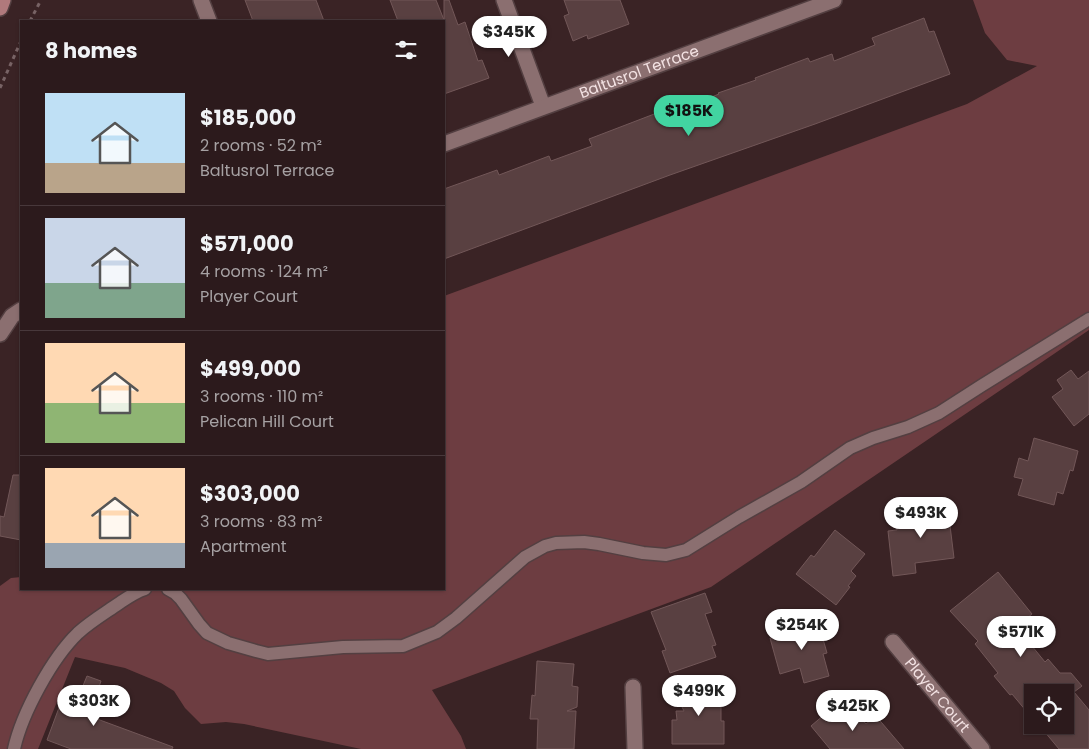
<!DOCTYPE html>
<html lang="en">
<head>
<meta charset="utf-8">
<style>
  body { margin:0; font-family:Poppins,sans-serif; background:#382729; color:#f1f3f6; height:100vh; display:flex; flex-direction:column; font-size:19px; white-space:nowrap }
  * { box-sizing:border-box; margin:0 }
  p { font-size:16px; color:#a6a1a3 }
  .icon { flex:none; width:28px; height:28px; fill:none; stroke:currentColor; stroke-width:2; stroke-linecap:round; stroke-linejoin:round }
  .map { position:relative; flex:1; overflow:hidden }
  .sheet { position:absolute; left:20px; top:20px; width:425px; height:570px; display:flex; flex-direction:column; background:#2c1a1c; border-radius:0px; box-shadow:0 1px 4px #0004,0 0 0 1px #48383b }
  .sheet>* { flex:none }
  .buttons { position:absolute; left:1024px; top:684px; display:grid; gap:10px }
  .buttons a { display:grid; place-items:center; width:50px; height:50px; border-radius:0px; background:#2c1a1c; box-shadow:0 1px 4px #0004,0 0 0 1px #48383b; font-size:25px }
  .price { position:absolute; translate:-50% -42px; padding:0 11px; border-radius:18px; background:#fff; color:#222; font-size:16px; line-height:32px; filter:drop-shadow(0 1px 2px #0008) }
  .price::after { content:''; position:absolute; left:50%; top:30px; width:15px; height:11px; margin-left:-8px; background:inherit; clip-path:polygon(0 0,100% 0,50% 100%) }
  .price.on { background:#42d4a1; color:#111 }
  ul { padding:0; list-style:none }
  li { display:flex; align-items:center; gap:15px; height:125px; padding:0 25px }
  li+li { border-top:1px solid #48383b }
  li span { display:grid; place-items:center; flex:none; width:140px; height:100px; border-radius:0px; color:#555 }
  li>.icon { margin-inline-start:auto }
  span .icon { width:60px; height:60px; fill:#fffc; stroke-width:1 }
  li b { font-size:21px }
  h2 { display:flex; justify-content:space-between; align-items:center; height:60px; padding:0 25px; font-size:21px }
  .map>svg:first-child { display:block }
  .green { fill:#6d3d41 }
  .building { fill:#594041; stroke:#725758 }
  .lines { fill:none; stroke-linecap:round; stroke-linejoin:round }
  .service-casing { stroke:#533f41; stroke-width:15 }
  .minor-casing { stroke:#533f41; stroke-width:18 }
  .primary-casing { stroke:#533f41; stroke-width:18 }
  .path { stroke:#786365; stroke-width:3; stroke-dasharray:4 4; stroke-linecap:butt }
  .service { stroke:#8b6f70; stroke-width:12 }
  .minor { stroke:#8b6f70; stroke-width:15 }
  .primary { stroke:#b0797c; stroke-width:15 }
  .labels { text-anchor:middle; stroke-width:4; stroke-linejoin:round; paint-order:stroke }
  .street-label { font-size:15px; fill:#f3e2e3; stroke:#301a1b }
</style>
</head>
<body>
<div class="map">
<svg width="1089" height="749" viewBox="0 0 1089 749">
  <rect width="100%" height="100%" fill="#3a2325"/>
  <!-- green -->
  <polygon class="green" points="973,0 1089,0 1089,330 711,587 432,690 461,736 466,749 361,749 244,724 226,722 201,724 185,708 174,691 161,683 125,668 75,657 38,749 0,749 0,586 11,578 21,577 21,589 444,589 444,296 967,104 1037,66 1007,60 985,33"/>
  <!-- building -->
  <g class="building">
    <polygon points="245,0 316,0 324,21 253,21"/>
    <polygon points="390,0 436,0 444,20 444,0 449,0 458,25 465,22 478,61 482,60 489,78 444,94 444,21 398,21"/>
    <polygon points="564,0 620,0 629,24 588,39 587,35 573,41 564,16 569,14"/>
    <polygon points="924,18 929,32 934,31 950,74 815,124 670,175 444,259 444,189 497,170 499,175 549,156 551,161 592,146 589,139 683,103 684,108 719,94 718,93 756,80 755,78 808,58 810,62 832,54 834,61 875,45 872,38"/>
    <polygon points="1071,370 1078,379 1089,371 1089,414 1074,426 1052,397 1063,389 1057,380"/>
    <polygon points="1034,438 1078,451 1073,471 1070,470 1063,494 1057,492 1054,505 1018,495 1023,479 1014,477 1019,458 1028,461"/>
    <polygon points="13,475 21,475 21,540 0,536 0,516 4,517"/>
    <polygon points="947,501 954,558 915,563 916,573 893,576 888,531 897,530 896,520 909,518 909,514 930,512 929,503"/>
    <polygon points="835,530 865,554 851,571 856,576 848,586 850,587 836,605 796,574 811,555 814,557"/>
    <polygon points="998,572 1032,614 1022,622 1028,630 1023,635 1045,662 1048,659 1060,673 1071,673 1082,686 1074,692 1089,710 1089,749 1059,749 1039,725 1065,725 1065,692 1032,692 1032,718 1012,694 1010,695 994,676 998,673 975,644 978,641 950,611"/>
    <polygon points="705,593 712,612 705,614 716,645 712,646 716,657 670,673 662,651 666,650 651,612"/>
    <polygon points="817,618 827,653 823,654 829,676 804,683 800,668 780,674 770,638 789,633 788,626"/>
    <polygon points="537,661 574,664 572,686 578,687 577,707 567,711 576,711 574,749 537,749 538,719 530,719 532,695 535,696"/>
    <polygon points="87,676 101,681 89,716 173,747 172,749 71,749 47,740 60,705 73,710"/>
    <polygon points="680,686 718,686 718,699 721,699 721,721 724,721 724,744 672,744 672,720 677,720 676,711 684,711 680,703"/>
    <polygon points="839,702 853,719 858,715 866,724 876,716 904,749 830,749 811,726"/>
  </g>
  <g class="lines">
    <defs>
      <g id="service">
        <polyline points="168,589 175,593 181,599 199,624 207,633 228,643 256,651 268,654 343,647 403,646 437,632 456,618 525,557 545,546 556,543 584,542 599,544 643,553 666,555 686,550 739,517 801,482 850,448 873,438 908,427 939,413 981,386 1089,319"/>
        <path d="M14 749C22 713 52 658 78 633 90 622 105 613 118 604 127 598 135 592 145 589"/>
      </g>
      <g id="minor">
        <polyline points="201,0 209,21"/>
        <polyline points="504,0 543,106"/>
        <path id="s1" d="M444 144 834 0"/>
        <polyline points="0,334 12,316 21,310"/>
        <path id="s2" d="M893 642 982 749"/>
        <polyline points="633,687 635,749"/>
      </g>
      <polyline id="primary" points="0,8 3,0"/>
    </defs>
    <!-- service casing -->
    <use href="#service" class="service-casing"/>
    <!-- minor casing -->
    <use href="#minor" class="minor-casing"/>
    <!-- primary casing -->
    <use href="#primary" class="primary-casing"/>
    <!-- path -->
    <g class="path">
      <polyline points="30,21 41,0"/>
      <polyline points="0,88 21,41"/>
    </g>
    <!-- service -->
    <use href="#service" class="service"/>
    <!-- minor -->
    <use href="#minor" class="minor"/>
    <!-- primary -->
    <use href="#primary" class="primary"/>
  </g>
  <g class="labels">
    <!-- street labels -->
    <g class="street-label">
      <text dy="5" stroke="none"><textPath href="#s1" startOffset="208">Baltusrol Terrace</textPath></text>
      <text dy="5" stroke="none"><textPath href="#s2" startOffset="69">Player Court</textPath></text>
    </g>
  </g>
</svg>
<div class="buttons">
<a><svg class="icon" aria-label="locate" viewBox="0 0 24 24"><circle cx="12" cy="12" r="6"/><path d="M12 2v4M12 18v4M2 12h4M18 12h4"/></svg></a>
</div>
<b class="price" style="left:509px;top:58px">$345K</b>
<b class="price on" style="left:689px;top:137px">$185K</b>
<b class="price" style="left:921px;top:539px">$493K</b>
<b class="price" style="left:802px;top:651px">$254K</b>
<b class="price" style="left:1021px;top:658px">$571K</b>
<b class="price" style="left:699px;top:717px">$499K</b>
<b class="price" style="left:94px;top:727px">$303K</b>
<b class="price" style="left:853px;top:732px">$425K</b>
<section class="sheet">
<h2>8 homes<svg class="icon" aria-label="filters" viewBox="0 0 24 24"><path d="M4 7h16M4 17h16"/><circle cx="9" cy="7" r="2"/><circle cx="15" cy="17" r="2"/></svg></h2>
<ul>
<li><span style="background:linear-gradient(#bfe0f5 70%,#b9a48a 0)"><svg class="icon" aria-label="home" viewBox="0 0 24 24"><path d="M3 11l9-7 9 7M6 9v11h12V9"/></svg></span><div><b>$185,000</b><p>2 rooms · 52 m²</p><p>Baltusrol Terrace</p></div></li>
<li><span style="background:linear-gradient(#c9d6e8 65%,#7fa58c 0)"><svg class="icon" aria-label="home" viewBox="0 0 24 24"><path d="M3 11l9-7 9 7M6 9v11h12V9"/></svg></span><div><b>$571,000</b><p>4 rooms · 124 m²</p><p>Player Court</p></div></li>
<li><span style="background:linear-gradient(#ffd9b3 60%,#8fb573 0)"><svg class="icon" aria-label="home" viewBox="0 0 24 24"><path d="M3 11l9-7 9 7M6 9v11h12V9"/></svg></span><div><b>$499,000</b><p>3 rooms · 110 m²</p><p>Pelican Hill Court</p></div></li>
<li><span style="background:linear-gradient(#ffd9b3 75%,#9aa5b1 0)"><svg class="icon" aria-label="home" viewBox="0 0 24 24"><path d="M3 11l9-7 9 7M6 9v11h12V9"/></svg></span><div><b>$303,000</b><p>3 rooms · 83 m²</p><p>Apartment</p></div></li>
</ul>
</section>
</div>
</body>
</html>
